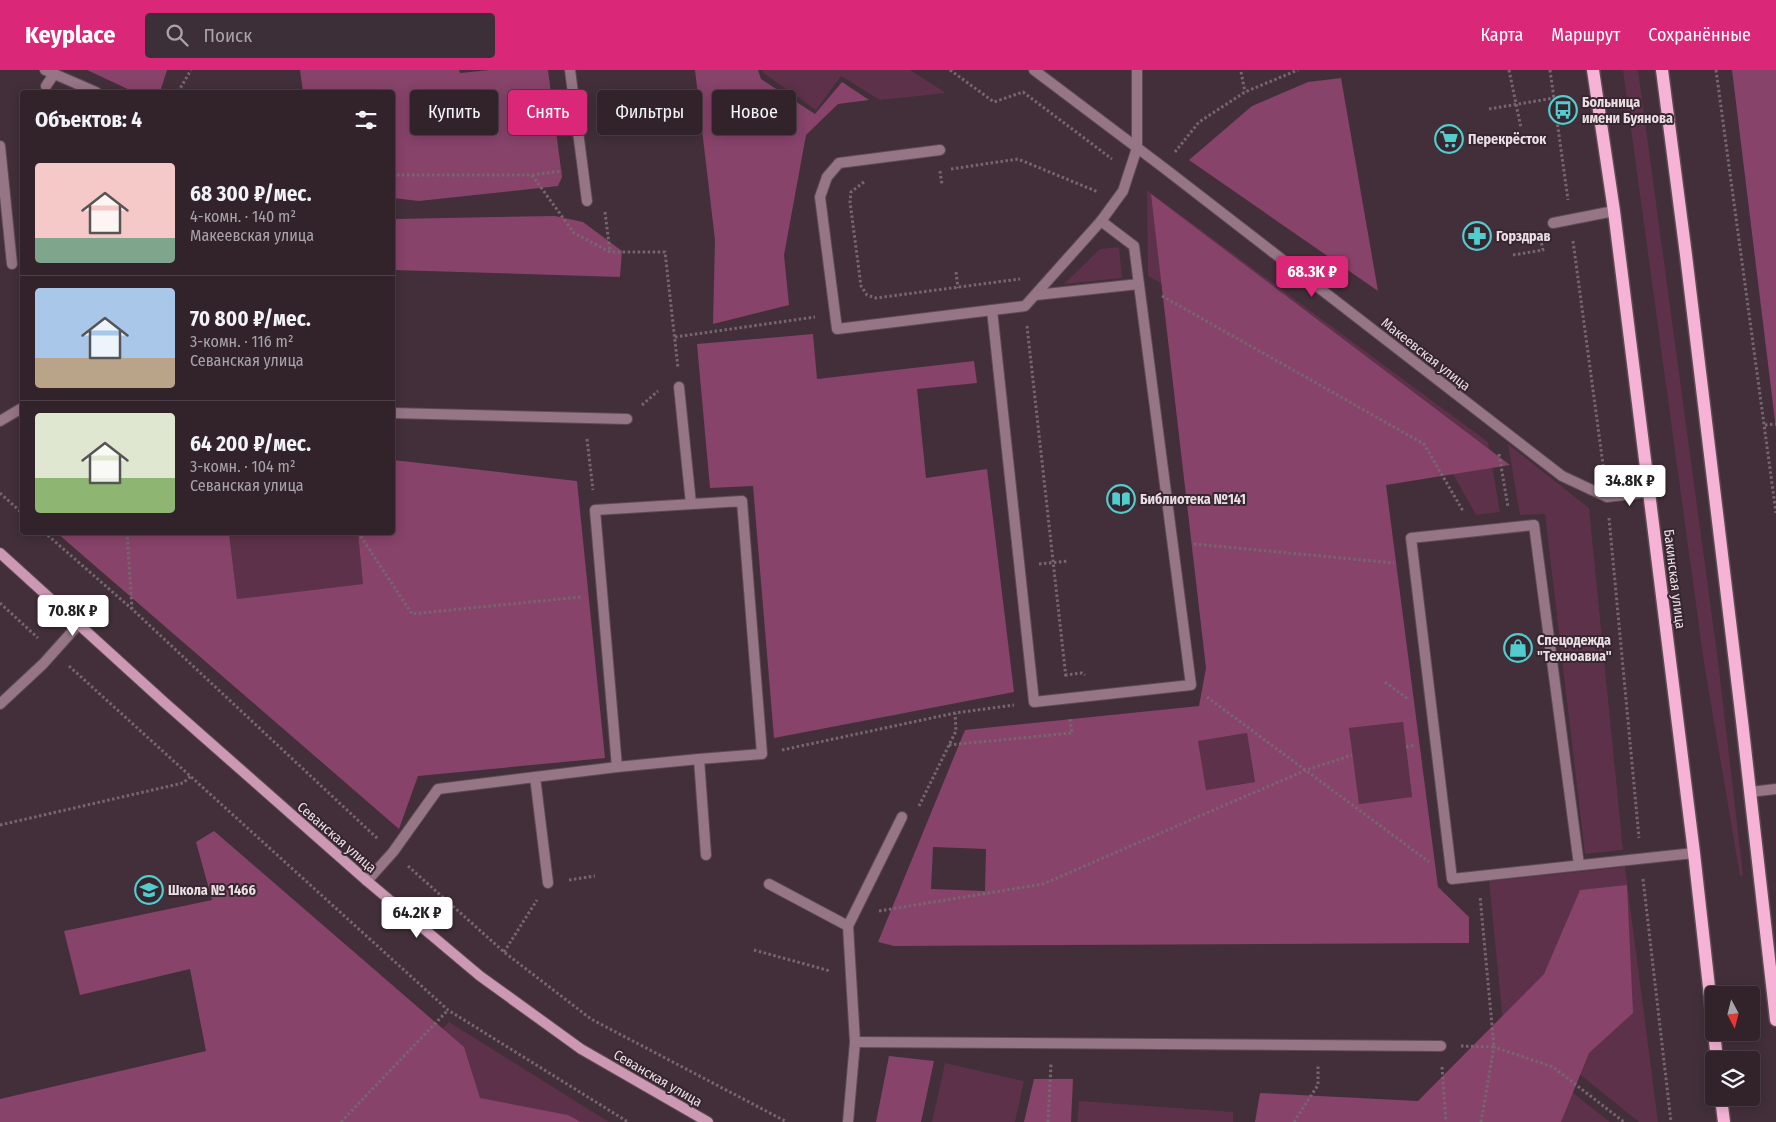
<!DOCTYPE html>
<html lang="ru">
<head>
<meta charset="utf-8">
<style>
  body { margin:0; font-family:"Fira Sans Condensed",sans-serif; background:#3d2f37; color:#f1f3f6; height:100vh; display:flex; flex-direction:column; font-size:19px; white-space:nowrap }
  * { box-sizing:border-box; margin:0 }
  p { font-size:16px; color:#a8a4a9 }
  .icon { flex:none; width:28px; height:28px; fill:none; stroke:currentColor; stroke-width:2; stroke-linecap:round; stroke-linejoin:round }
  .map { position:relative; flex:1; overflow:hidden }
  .sheet { position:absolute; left:20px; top:20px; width:375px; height:445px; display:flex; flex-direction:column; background:#32232b; border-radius:5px; box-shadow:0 2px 12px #0003,0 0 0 1px #4d4047 }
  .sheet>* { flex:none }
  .banner { position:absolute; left:410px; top:20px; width:475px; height:45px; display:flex; gap:10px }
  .needle { width:32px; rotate:173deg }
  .tools { position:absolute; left:1705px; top:916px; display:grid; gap:10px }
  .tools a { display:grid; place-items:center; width:55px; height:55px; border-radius:5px; background:#32232b; box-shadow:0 2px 12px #0003,0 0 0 1px #4d4047; font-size:25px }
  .price { position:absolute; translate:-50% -42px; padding:0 11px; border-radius:5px; background:#fff; color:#222; font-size:16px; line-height:32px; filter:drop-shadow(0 1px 2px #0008) }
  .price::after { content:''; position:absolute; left:50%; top:30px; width:15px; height:11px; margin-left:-8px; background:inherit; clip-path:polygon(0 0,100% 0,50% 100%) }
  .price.on { background:#db2777; color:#fff }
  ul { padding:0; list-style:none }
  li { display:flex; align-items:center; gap:15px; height:125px; padding:0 15px }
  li+li { border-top:1px solid #4d4047 }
  li span { display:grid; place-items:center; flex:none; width:140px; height:100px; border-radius:5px; color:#555 }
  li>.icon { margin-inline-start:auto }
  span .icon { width:60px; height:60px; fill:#fffc; stroke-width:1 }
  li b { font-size:21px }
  h2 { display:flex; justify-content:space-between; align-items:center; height:60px; padding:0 15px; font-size:21px }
  .chip { padding:0 18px; border-radius:5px; background:#32232b; box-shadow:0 2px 12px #0003,0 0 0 1px #4d4047; font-size:18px; line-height:45px }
  .chip.on { background:#db2777; color:#fff }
  header { display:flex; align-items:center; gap:30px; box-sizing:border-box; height:70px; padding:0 25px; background:#db2777; color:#fff }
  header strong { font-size:24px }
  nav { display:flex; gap:28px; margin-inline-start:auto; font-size:18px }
  .search { width:350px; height:45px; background:#3d2f37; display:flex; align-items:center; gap:12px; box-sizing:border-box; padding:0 18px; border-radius:5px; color:#a8a4a9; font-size:19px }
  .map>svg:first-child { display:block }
  .green { fill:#5c3149 }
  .forest { fill:#87436a; fill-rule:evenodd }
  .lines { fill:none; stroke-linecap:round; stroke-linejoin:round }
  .lane-casing { stroke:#5d4b54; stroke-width:12 }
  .street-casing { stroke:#5d4b54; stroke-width:12 }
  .secondary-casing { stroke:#5d4b54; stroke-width:12 }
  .primary-casing { stroke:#5d4b54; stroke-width:15 }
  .path { stroke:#77666f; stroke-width:3; stroke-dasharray:2.5 2.5; stroke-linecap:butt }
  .lane { stroke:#967586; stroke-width:10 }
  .street { stroke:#967586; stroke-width:10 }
  .secondary { stroke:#cc98b3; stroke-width:10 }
  .primary { stroke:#f6b3d6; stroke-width:12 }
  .labels { text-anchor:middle; stroke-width:4; stroke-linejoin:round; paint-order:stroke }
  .poi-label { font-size:14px; font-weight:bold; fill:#eadee4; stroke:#37262f; text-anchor:start }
  .street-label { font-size:14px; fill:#eadee4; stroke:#37262f }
</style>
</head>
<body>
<header>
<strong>Keyplace</strong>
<div class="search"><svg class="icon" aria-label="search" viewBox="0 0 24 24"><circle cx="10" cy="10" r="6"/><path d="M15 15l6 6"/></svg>Поиск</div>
<nav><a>Карта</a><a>Маршрут</a><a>Сохранённые</a></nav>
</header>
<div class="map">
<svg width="1776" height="1052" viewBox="0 0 1776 1052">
  <rect width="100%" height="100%" fill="#422f39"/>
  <!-- green -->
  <g class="green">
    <polygon points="763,0 910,0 946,23 880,30 841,6 816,40 762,2"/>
    <polygon points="1623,0 1638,0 1718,591 1743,805 1740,806 1704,593"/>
    <polygon points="1147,120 1488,372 1500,442 1476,445 1431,365 1148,206"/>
    <polygon points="1119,177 1122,208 1064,214 1100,179"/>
    <polygon points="1508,374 1589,438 1623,780 1585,784 1545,444 1520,445"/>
    <polygon points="229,463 358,463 364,514 237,529"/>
    <polygon points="1403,652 1412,728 1358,734 1349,658"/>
    <polygon points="1247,663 1255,712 1205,720 1198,671"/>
    <polygon points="1625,797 1658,1052 1639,1052 1557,986 1505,973 1489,811"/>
    <polygon points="449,952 609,1052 352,1052"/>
    <polygon points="945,993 1024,1011 1015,1052 932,1052"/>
    <polygon points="1550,1005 1610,1052 1492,1052"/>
    <polygon points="1079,1031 1233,1042 1233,1052 1077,1052"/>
  </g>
  <!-- forest -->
  <g class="forest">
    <polygon points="87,0 167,0 160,22 134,22"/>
    <polygon points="300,0 459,0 460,3 490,0 548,0 562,107 558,116 419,131 393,128 392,22 303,22"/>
    <polygon points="695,0 758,0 761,9 815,44 842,12 869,30 838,34 806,65 784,185 789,235 713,254 715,170"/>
    <polygon points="1732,0 1776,0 1776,359"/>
    <polygon points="1341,8 1378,221 1189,90 1252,36 1308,12"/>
    <path d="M1151 124 1510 395 1386 415 1438 817 1469 847V873L894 876 878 872 965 660 1199 636 1206 598ZM1403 652 1412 727 1359 734 1349 658ZM1247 663 1255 712 1206 720 1198 671ZM933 777 986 779 985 821 931 819Z"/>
    <polygon points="555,146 583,152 622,181 620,207 393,200 393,149"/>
    <polygon points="813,264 817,309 974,291 977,313 917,319 926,408 987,399 1014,622 774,668 753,416 710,418 697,274"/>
    <polygon points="393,390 577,411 605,688 418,706 399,759 57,463 229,463 237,529 363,514 358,463 392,462"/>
    <polygon points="214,761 464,977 480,1028 568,1045 581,1052 0,1052 0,1029 206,981 190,899 80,925 64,861 212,830 196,772"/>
    <polygon points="1627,815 1633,943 1589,983 1561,1052 1255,1052 1260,1023 1418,1031 1544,904 1580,820"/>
    <polygon points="889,986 934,991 921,1052 876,1052"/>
    <polygon points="1034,1009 1073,1009 1071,1052 1024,1052"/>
  </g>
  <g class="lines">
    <defs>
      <g id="lane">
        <polyline points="45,0 96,22"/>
        <polyline points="570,0 587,131"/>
        <polyline points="46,16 54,4"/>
        <polyline points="0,76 12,194"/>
        <polyline points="940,80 839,93 827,107 820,127 837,259 1025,236 1101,151 1123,121 1137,78 1137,0"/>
        <polyline points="1553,153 1614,141"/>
        <polyline points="1036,225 1139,214"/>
        <polyline points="992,240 1034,632 1191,615 1134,176 1101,151"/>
        <polyline points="679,317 691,434"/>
        <polyline points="392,343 627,349"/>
        <polyline points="0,351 22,338"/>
        <polyline points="0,634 43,594 78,555"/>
        <polyline points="617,697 595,440 742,431 762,684 699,689"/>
        <polyline points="535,707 617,697 699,689 706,785"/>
        <polyline points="1750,722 1776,719"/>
        <polyline points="1579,795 1534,455 1411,468 1452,809 1694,783"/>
        <polyline points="367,811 393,782 438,719 535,707 548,813"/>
        <polyline points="769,814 848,856 855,972 848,1052"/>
        <polyline points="848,856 902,747"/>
        <polyline points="855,972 1441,976"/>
      </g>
      <polyline id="street" points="1034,0 1164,98 1562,406 1607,427 1649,422"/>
      <polyline id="secondary" points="0,483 164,632 367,811 480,906 581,979 708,1052"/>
      <g id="primary">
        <polyline points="1593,0 1614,141 1694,783 1714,962"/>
        <polyline points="1662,0 1686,185 1742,651 1776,950"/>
        <polyline points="1714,962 1717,990"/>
        <polyline points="1721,1028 1724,1052"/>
      </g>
    </defs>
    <!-- lane casing -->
    <use href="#lane" class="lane-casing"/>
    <!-- street casing -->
    <use href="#street" class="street-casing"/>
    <!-- secondary casing -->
    <use href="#secondary" class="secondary-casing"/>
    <!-- primary casing -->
    <use href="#primary" class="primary-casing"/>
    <!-- path -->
    <g class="path">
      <polyline points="950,0 994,32 1023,22 1112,89"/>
      <polyline points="1509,0 1521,58"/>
      <polyline points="1550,0 1568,130"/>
      <polyline points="1716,0 1776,443"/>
      <polyline points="1241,2 1245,22"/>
      <polyline points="178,22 191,0"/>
      <polyline points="1489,39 1554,28"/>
      <polyline points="1175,82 1199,52 1245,22 1298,0"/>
      <polyline points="951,99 1018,89 1098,122"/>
      <polyline points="940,101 942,115"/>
      <polyline points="392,105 532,105 574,163 610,182 665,182 678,298"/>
      <polyline points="532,105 562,101"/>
      <polyline points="864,112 851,122 850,132 861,216 867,225 876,228 1020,209"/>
      <polyline points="605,142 610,182"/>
      <polyline points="1573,171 1604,402"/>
      <polyline points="1513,185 1543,180 1541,171"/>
      <polyline points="956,202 958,218"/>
      <polyline points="1162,226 1424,374 1463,441"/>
      <polyline points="1027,256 1066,608"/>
      <polyline points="675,267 815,247"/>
      <polyline points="642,335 658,321"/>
      <polyline points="1765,355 1776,354"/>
      <polyline points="587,369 593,420"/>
      <polyline points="1499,384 1508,437"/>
      <polyline points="0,423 22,443"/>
      <polyline points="1609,448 1639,768"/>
      <polyline points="44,462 132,539 378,769"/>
      <polyline points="127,462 132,539"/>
      <polyline points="358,462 412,544 581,527"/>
      <polyline points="1194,474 1394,493"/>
      <polyline points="1039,494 1068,491"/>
      <polyline points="0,533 38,568"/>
      <polyline points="69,596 448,940 628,1052"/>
      <polyline points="1065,605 1082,603 1085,605"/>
      <polyline points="1385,612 1408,629"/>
      <polyline points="1207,627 1429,792"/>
      <polyline points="949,675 1072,663 1070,649"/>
      <polyline points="1406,677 1416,675"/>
      <polyline points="782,680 955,643 1014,635"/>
      <polyline points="919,736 956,661 955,643"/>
      <polyline points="0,755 183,713 191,706"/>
      <polyline points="408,796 504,882 591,949 787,1052"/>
      <polyline points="1643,809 1671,1052"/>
      <polyline points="569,810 595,806"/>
      <polyline points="879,841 1043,814 1306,700 1352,685"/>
      <polyline points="754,880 830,901"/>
      <polyline points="504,882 537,830"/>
      <polyline points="1461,976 1494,977 1480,826"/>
      <polyline points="1442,997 1446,1052"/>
      <polyline points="341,1052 448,940"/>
      <polyline points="1048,1052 1051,994"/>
      <polyline points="1294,1052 1318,1015 1318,994"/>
      <polyline points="1481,1052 1494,977 1553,997 1624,1052"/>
    </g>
    <!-- lane -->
    <use href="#lane" class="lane"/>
    <!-- street -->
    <use href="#street" class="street"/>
    <!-- secondary -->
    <use href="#secondary" class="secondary"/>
    <!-- primary -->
    <use href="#primary" class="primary"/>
  </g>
  <!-- icons -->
  <defs>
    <symbol id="bus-ring" viewBox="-11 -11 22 22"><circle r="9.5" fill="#37262f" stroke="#52cdce" stroke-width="1.5"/><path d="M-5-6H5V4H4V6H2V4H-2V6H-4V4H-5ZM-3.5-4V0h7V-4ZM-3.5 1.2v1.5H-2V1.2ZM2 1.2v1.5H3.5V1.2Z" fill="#52cdce"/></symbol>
    <symbol id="supermarket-ring" viewBox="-11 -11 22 22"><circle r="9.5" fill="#37262f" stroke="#52cdce" stroke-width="1.5"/><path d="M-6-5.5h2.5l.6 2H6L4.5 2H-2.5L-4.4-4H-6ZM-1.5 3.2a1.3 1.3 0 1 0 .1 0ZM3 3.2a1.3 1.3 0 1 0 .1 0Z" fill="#52cdce"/></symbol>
    <symbol id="pharmacy-ring" viewBox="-11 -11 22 22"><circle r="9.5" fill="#37262f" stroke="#52cdce" stroke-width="1.5"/><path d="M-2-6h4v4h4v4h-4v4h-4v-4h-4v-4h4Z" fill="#52cdce"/></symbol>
    <symbol id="library-ring" viewBox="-11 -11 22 22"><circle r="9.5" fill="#37262f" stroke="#52cdce" stroke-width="1.5"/><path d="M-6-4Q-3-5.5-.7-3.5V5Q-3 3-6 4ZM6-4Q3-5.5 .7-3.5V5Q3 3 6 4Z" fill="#52cdce"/></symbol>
    <symbol id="shop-ring" viewBox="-11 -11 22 22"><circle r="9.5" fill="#37262f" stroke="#52cdce" stroke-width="1.5"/><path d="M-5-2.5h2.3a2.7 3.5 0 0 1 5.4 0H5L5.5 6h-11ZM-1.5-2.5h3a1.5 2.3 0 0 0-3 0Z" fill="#52cdce"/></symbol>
    <symbol id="school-ring" viewBox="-11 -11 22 22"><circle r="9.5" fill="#37262f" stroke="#52cdce" stroke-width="1.5"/><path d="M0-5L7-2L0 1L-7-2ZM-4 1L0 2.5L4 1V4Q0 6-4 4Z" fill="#52cdce"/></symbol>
  </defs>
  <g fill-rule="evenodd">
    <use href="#bus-ring" x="1547" y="24" width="32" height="32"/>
    <use href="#supermarket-ring" x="1433" y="53" width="32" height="32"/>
    <use href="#pharmacy-ring" x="1461" y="150" width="32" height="32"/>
    <use href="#library-ring" x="1105" y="413" width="32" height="32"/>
    <use href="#shop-ring" x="1502" y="562" width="32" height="32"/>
    <use href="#school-ring" x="133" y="804" width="32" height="32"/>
  </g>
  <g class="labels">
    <!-- poi labels -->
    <g class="poi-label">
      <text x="1582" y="37">Больница<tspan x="1582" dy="16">имени Буянова</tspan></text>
      <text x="1468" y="74">Перекрёсток</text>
      <text x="1496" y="171">Горздрав</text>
      <text x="1140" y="434">Библиотека №141</text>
      <text x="1537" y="575">Спецодежда<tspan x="1537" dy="16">"Техноавиа"</tspan></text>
      <text x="168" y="825">Школа № 1466</text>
    </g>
    <!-- street labels -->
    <g class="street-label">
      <text transform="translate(1426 284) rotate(38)" y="5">Макеевская улица</text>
      <text transform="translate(1675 509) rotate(83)" y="5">Бакинская улица</text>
      <text transform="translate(337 767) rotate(41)" y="5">Севанская улица</text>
      <text transform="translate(658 1008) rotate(30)" y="5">Севанская улица</text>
    </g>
  </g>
</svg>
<div class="tools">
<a><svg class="needle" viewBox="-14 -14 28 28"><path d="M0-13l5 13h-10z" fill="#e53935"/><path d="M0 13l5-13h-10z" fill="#a8a4a9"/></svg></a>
<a><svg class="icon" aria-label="layers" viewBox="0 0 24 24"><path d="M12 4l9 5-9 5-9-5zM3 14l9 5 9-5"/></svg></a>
</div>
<b class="price on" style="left:1312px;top:228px">68.3K ₽</b>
<b class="price" style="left:1630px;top:437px">34.8K ₽</b>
<b class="price" style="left:73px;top:567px">70.8K ₽</b>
<b class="price" style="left:417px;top:869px">64.2K ₽</b>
<div class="banner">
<a class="chip">Купить</a>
<a class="chip on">Снять</a>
<a class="chip">Фильтры</a>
<a class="chip">Новое</a>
</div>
<section class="sheet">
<h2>Объектов: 4<svg class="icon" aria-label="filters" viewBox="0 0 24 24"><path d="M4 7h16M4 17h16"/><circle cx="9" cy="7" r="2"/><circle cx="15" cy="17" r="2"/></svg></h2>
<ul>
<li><span style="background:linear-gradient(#f6c9c9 75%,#7fa58c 0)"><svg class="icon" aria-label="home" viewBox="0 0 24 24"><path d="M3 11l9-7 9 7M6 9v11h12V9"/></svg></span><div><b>68 300 ₽/мес.</b><p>4-комн. · 140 m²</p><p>Макеевская улица</p></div></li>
<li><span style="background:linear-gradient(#a9c7e8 70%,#b9a48a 0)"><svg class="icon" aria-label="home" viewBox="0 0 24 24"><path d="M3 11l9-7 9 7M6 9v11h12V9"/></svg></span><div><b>70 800 ₽/мес.</b><p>3-комн. · 116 m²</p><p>Севанская улица</p></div></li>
<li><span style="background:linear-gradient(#dfe7d0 65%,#8fb573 0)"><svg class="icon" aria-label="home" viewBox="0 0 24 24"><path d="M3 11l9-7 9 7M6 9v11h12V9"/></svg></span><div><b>64 200 ₽/мес.</b><p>3-комн. · 104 m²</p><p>Севанская улица</p></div></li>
</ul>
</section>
</div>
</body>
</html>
